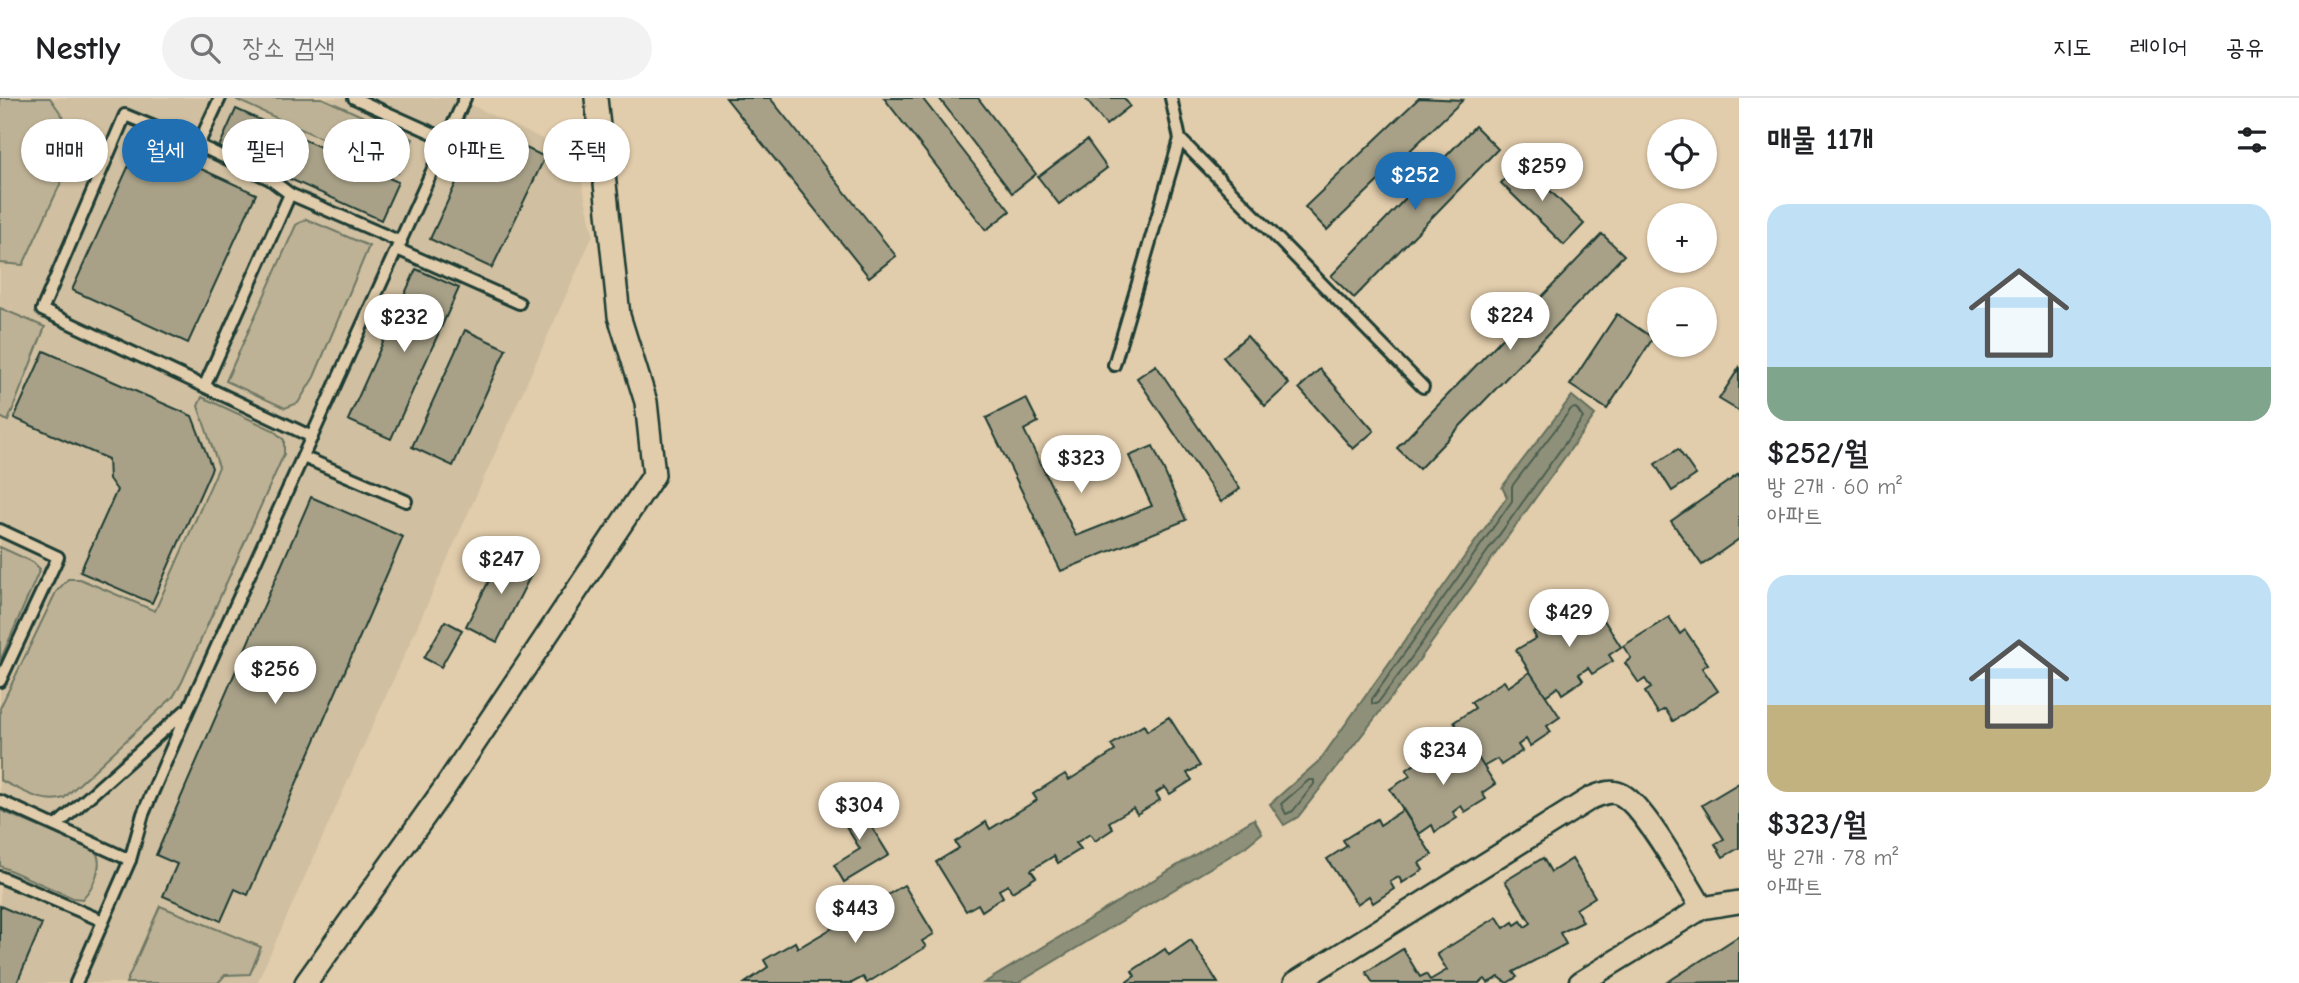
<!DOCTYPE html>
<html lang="ko">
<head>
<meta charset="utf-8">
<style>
  body { margin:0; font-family:"Comic Neue","Poor Story",sans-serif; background:#f2f2f2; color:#202124; height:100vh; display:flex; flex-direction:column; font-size:26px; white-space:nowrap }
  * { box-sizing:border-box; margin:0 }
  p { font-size:23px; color:#757577 }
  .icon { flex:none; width:38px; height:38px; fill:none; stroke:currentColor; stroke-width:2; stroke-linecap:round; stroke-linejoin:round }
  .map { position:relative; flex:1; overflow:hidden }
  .side { display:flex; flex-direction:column; background:#fff; width:560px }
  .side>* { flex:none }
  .banner { position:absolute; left:21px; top:21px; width:665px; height:63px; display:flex; gap:14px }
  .controls { position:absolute; left:1647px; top:21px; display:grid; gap:14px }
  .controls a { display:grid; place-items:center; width:70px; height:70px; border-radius:50%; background:#fff; box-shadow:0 2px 5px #0004; font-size:35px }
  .price { position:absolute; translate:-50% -60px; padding:0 16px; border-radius:24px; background:#fff; color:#222; font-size:23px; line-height:46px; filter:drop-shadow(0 2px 4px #0008) }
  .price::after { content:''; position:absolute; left:50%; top:42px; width:21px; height:16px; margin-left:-10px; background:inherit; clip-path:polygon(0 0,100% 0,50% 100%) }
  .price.active { background:#1f6fb2; color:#fff }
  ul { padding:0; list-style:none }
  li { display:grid; align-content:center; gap:14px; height:371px; padding:0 28px }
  li span { display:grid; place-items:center; height:217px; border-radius:21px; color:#555 }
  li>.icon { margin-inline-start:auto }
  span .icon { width:126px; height:126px; fill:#fffc; stroke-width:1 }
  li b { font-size:30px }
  h2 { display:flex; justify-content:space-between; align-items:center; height:84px; padding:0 28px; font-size:30px }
  .chip { padding:0 24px; border-radius:32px; background:#fff; box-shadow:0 2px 5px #0004; font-size:24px; line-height:63px }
  .chip.active { background:#1f6fb2; color:#fff }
  header { display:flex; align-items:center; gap:42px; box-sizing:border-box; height:98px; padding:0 35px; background:#fff; border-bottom:2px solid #e0e0e0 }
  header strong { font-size:33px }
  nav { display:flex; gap:38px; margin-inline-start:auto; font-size:24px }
  .search { width:490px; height:63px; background:#f2f2f2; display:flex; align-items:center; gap:18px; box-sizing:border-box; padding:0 24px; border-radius:38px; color:#757577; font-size:26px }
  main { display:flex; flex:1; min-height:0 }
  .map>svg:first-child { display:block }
  .built { fill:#d0bfa0 }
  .green { fill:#beb296; stroke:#6e7865; stroke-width:2 }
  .water { fill:#8f9079; stroke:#626f5d; stroke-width:2 }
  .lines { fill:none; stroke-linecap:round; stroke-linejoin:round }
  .shore { stroke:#4c5e50; stroke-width:2 }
  .building { fill:#a8a188; stroke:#1f3d34; stroke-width:2 }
  .service-casing { stroke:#1f3d34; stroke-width:16 }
  .minor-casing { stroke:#1f3d34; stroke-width:26 }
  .service { stroke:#e1ccab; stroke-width:10 }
  .minor { stroke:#e1ccab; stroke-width:21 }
</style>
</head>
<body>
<header>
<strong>Nestly</strong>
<div class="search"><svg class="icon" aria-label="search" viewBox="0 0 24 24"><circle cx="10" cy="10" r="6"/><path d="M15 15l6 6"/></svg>장소 검색</div>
<nav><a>지도</a><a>레이어</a><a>공유</a></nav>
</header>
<main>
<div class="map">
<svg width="1739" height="885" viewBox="0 0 1739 885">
  <rect width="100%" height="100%" fill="#e1ccab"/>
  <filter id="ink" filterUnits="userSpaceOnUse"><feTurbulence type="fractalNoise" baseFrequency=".0143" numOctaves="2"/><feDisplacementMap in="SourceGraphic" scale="14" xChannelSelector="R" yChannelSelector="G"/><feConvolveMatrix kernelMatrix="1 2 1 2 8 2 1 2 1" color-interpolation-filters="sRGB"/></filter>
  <g filter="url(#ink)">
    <!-- built -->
    <polygon class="built" points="0,0 456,0 576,57 593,137 257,885 0,885"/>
    <!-- green -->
    <g class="green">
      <polygon points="0,0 50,0 80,43 23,167 0,165"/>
      <polygon points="238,0 322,0 413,41 398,75 237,2"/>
      <polygon points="306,121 369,148 314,279 298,305 285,310 226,283 296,127"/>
      <polygon points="0,210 45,229 8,323 0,319"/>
      <path d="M202 299 273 332 284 342V356L182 584 173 599 64 700C42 707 20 691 0 682V610L56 494 68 481H80L155 513 219 369 198 308Z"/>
      <polygon points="0,449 33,464 40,471 0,563"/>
      <path d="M0 712 95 753C105 766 93 790 82 801L73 800 0 768Z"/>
      <polygon points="160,808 261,849 250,876 225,877 218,885 126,885"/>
    </g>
    <!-- water -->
    <g class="water">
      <polygon points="1572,298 1595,317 1407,579 1298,719 1284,727 1270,706 1320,662 1507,399 1502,389"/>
      <polygon points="1254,721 1262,735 1245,749 1018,885 984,885"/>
    </g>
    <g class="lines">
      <!-- shore -->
      <g class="shore">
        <polygon points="1576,310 1583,320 1401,574 1377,606 1372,606 1372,601 1512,403 1512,388 1571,311"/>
        <polygon points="1309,682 1314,682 1314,686 1293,713 1286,716 1281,706"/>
      </g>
    </g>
    <!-- building -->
    <g class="building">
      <polygon points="726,0 770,0 896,158 869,179"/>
      <polygon points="884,0 922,0 1010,113 986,132"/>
      <polygon points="939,0 978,0 1036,76 1012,95"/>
      <polygon points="1085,0 1124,0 1130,8 1106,27"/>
      <polygon points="1419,0 1463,2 1327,132 1305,109"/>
      <polygon points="236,11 398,84 381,122 219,49"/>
      <polygon points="1475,28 1498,51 1354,200 1331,178"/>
      <polygon points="482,29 545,59 492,170 430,141"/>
      <polygon points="1087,42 1107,70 1059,106 1038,79"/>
      <polygon points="140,43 256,96 188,245 72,192"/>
      <polygon points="1521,64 1584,126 1564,147 1501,85"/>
      <polygon points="1602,136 1624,157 1419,371 1397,350"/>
      <polygon points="416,171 459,190 391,341 348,322"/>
      <polygon points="1617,216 1653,240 1607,311 1570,287"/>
      <polygon points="465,232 506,251 453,368 412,349"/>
      <polygon points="1247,238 1289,286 1265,308 1223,259"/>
      <polygon points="44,253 192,318 212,370 152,505 80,474 117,392 109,381 108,361 14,320"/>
      <polygon points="1156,267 1240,391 1221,404 1137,280"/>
      <polygon points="1739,270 1739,313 1719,301"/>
      <polygon points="1320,271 1374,333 1353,351 1299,290"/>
      <polygon points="1026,300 1038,324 1024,332 1076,438 1152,408 1129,358 1153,348 1186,422 1061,473 986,320"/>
      <polygon points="1678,351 1696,377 1672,393 1655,366"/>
      <polygon points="1739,376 1739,441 1702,467 1671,423"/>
      <polygon points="311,399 403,439 248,797 235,791 221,823 163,798 177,766 156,757"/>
      <polygon points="505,451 536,467 497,544 466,528"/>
      <polygon points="1592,503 1621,549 1609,557 1613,563 1592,576 1588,570 1579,576 1583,582 1562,596 1558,589 1545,598 1516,552 1536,540 1533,534 1566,512 1570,518"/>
      <polygon points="1669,519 1680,536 1685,532 1708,566 1702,570 1718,593 1673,623 1665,611 1658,615 1645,594 1651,590 1645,581 1639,585 1625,565 1631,560 1623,548"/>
      <polygon points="445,523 462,532 441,569 424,560"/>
      <polygon points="1530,574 1560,619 1547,628 1551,634 1530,648 1526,641 1518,647 1522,653 1501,667 1497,661 1483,669 1454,624 1475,610 1471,604 1504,583 1508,589"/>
      <polygon points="1169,619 1200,668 1187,675 1192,682 1170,696 1165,689 1156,695 1160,702 1137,716 1133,710 1109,724 1113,731 1095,743 1090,736 1076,745 1081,751 1058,765 1054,758 1031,772 1036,779 1012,794 1008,787 999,792 1003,799 982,813 978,806 966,813 936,764 959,750 955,744 986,724 990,731 1037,702 1033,696 1065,676 1069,682 1115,653 1111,647 1144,627 1147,633"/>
      <polygon points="1466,641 1495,686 1482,695 1486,701 1465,714 1461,708 1453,714 1457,720 1435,734 1432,727 1419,736 1390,691 1410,678 1406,672 1439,650 1443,656"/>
      <polygon points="1739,685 1739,750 1723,759 1715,746 1724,741 1702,707"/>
      <polygon points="853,699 889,757 844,784 834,767 860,751 835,710"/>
      <polygon points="1403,712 1432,757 1419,765 1423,772 1402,785 1399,779 1390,784 1394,791 1373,805 1369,798 1357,806 1327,761 1347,748 1343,742 1377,721 1380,727"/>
      <polygon points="1543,760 1551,774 1572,761 1595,799 1576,811 1583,824 1560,835 1566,846 1513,874 1517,879 1507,885 1499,879 1488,885 1485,881 1479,885 1373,885 1366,874 1403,851 1420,879 1426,876 1430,882 1447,872 1437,856 1497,819 1504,830 1513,824 1515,827 1521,823 1525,829 1531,825 1505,783"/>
      <polygon points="904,787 934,836 922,843 926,849 867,885 863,879 852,885 745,885 768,869 764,862 795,844 798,850 846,822 842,815 875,796 879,802"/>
      <polygon points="0,808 42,826 17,885 0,885"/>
      <polygon points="1739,838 1739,884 1666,885"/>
      <polygon points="1191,842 1218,885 1125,885 1135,878 1132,873 1165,851 1169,857"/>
    </g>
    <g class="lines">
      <defs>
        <g id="service">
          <polyline points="220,0 198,47 125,17 42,212 312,339"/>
          <polyline points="354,0 448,42"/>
          <polyline points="1171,0 1180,41 1423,289"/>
          <polyline points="198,47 270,81 290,96 401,144"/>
          <polyline points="397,151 519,205"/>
          <polyline points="1114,267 1180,41"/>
          <polyline points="205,287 290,96"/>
          <polyline points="303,359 406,403"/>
          <polyline points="0,432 58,459 0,583"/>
          <polyline points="0,703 130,762"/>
          <polyline points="56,728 185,613"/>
          <polyline points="0,779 103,823"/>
          <polyline points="76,885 130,762 143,716 189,610 465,0"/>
        </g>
        <g id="minor">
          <polyline points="306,885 444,691 654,377 646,304 619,218 596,0"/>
          <path d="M1295 885 1591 700C1601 696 1611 691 1622 697 1645 709 1687 786 1702 810"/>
          <polyline points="1580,885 1702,810 1739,804"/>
        </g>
      </defs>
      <!-- service casing -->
      <use href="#service" class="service-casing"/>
      <!-- minor casing -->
      <use href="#minor" class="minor-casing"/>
      <!-- service -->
      <use href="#service" class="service"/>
      <!-- minor -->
      <use href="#minor" class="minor"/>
    </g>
  </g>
</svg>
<div class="controls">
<a><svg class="icon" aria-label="locate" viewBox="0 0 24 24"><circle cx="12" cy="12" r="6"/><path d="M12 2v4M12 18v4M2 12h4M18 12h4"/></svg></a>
<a>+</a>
<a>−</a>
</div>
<b class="price" style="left:1542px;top:105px">$259</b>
<b class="price active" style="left:1415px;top:114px">$252</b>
<b class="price" style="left:1510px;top:254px">$224</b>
<b class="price" style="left:404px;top:256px">$232</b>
<b class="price" style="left:1081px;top:397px">$323</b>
<b class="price" style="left:501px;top:498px">$247</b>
<b class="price" style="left:1569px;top:551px">$429</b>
<b class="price" style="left:275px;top:608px">$256</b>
<b class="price" style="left:1443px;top:689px">$234</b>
<b class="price" style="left:859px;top:744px">$304</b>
<b class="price" style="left:855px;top:847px">$443</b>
<div class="banner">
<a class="chip">매매</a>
<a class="chip active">월세</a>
<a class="chip">필터</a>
<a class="chip">신규</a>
<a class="chip">아파트</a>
<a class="chip">주택</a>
</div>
</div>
<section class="side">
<h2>매물 11개<svg class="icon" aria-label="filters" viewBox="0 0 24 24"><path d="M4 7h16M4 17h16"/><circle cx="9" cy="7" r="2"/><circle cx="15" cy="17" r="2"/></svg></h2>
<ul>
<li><span style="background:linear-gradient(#bfe0f5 75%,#7fa58c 0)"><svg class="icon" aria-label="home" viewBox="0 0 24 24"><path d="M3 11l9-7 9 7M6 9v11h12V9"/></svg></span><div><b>$252/월</b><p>방 2개 · 60 m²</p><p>아파트</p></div></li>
<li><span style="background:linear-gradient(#bfe0f5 60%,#c2b280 0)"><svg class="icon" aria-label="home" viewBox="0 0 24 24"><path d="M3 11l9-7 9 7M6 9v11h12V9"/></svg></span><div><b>$323/월</b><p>방 2개 · 78 m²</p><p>아파트</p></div></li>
</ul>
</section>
</main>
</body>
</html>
